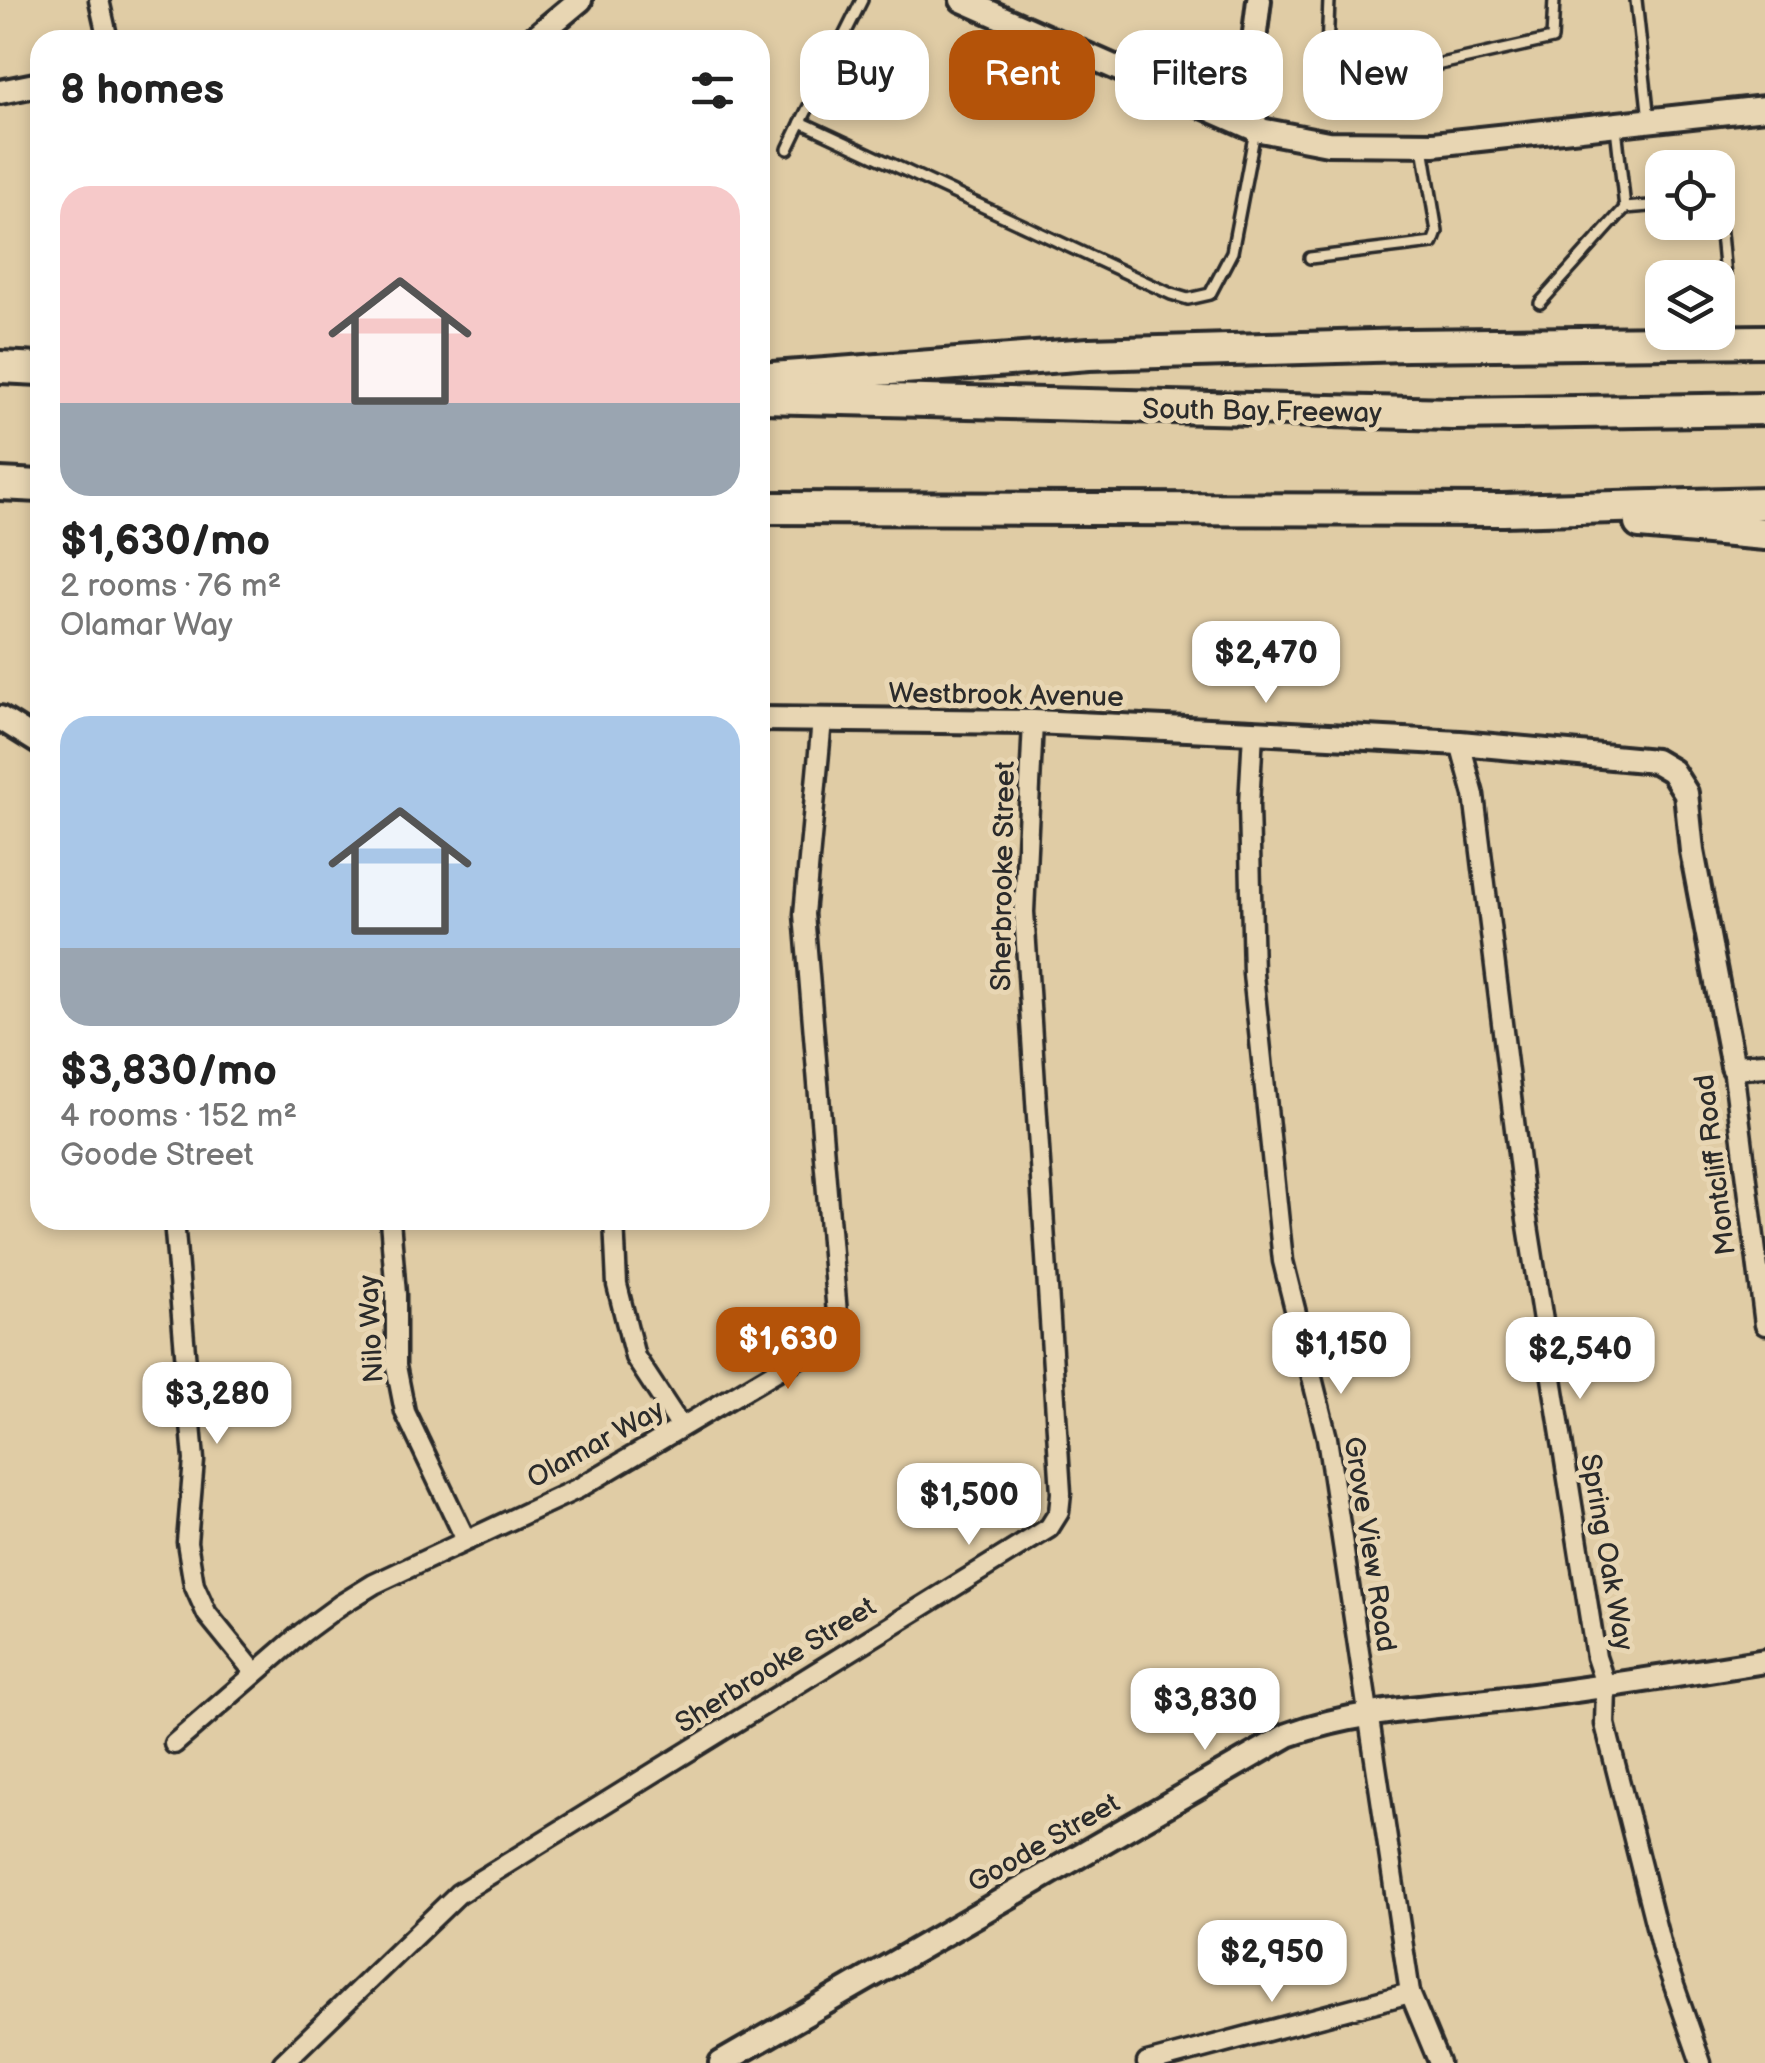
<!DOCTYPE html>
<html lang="en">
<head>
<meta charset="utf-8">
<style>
  body { margin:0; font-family:"Balsamiq Sans",sans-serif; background:#f6f6f6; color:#222; height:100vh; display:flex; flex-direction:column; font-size:38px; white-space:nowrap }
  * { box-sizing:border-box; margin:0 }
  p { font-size:32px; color:#767676 }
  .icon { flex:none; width:55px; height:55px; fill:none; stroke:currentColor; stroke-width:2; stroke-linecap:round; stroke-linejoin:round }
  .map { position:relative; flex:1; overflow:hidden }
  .side { position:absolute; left:30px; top:30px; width:740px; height:1200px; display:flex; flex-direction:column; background:#fff; border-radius:30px; box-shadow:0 5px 15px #0003 }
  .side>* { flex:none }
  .hud { position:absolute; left:800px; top:30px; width:815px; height:90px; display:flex; gap:20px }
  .tools { position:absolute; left:1645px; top:150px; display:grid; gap:20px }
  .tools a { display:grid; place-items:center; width:90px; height:90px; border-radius:20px; background:#fff; box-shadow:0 5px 15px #0003; font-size:50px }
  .price { position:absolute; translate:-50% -85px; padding:0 22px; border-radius:20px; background:#fff; color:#222; font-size:32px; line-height:65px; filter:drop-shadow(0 2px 5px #0008) }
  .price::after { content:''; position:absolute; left:50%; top:60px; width:30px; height:22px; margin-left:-15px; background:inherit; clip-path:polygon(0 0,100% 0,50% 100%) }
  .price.selected { background:#b45309; color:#fff }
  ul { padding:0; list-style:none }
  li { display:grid; align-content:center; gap:20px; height:530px; padding:0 30px }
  li span { display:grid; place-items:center; height:310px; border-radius:30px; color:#555 }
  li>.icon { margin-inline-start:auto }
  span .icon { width:180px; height:180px; fill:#fffc; stroke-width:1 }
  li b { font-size:42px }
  h2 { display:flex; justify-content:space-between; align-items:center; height:120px; padding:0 30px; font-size:42px }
  .chip { padding:0 35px; border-radius:30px; background:#fff; box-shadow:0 5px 15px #0003; font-size:35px; line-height:90px }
  .chip.selected { background:#b45309; color:#fff }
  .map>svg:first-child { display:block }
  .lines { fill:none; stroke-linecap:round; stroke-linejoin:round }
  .lane-casing { stroke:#2b2b2b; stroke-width:16 }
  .street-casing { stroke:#2b2b2b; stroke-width:25 }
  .secondary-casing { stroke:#2b2b2b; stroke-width:30 }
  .highway-casing { stroke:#2b2b2b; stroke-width:38 }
  .lane { stroke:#e8d6b3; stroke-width:9 }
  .street { stroke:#e8d6b3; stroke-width:18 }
  .secondary { stroke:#e8d6b3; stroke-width:22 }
  .highway { stroke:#e8d6b3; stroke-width:30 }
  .labels { text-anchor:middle; stroke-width:10; stroke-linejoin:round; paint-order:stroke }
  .street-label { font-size:28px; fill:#2b2b2b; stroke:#e8d6b3 }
</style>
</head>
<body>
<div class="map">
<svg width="1765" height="2063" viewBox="0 0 1765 2063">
  <rect width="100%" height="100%" fill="#e0cca5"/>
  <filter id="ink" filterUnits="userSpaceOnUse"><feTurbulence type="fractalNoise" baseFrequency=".01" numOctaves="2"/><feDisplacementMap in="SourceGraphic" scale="20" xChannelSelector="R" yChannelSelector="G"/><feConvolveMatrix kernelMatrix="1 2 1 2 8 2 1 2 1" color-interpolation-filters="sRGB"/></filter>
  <g filter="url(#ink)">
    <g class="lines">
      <defs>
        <g id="lane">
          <polyline points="862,0 801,122 1171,294 1188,299 1210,294 1232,252 1255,131"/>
          <polyline points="1329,0 1326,76 1369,80 1552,39 1554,0"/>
          <polyline points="1636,0 1649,120"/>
          <polyline points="1616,127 1625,208 1662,205"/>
          <polyline points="788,149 801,122"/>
          <polyline points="1718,202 1728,308"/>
          <polyline points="1310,258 1433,243 1437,232 1423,147"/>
          <polyline points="1540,303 1625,208"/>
        </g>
        <g id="street">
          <polyline points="99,0 108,40"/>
          <polyline points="1253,732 1249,805 1253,974 1283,1261 1327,1438 1410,1993 1439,2063"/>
          <polyline points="1460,743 1474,795 1523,1194 1596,1657 1606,1687 1605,1724 1663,1954 1701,2063"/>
          <polyline points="1733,1067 1765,1325"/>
          <polyline points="174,1220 194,1460 187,1542 194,1585 207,1614 255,1673"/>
          <polyline points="390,1220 396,1294 396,1366 405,1412 466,1540"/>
          <polyline points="614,1220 617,1285 635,1357 681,1427"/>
          <polyline points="174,1744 302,1633 340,1605 374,1584 579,1488 812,1350 838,1326 804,914 822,720"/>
          <polyline points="283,2063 458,1894 1049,1528 1059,1512 1061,1493 1024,912 1033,722"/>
          <polyline points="1147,2063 1410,1993"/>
        </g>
        <g id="secondary">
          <polyline points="962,0 1255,129 1328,143 1434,144 1765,108"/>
          <polyline points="532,40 580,0"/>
          <polyline points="0,92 40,84"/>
          <polyline points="1255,129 1251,65 1259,0"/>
          <polyline points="0,718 40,743"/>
          <polyline points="760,719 1033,722 1253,732 1460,743 1655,761 1672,771 1686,793 1692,851 1733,1067 1765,1065"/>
          <path d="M721 2063 1288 1735C1357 1710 1434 1707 1507 1699 1593 1689 1679 1675 1765 1661"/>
        </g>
        <g id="highway">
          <polyline points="0,367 40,369"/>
          <polyline points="760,379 1089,354 1407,345 1765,341"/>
          <polyline points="760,397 1452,414 1765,409"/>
          <polyline points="0,484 40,486"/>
          <polyline points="760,508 1503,510 1765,503"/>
          <polyline points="1640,523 1765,534"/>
        </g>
      </defs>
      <!-- lane casing -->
      <use href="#lane" class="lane-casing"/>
      <!-- street casing -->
      <use href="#street" class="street-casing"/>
      <!-- secondary casing -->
      <use href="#secondary" class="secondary-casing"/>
      <!-- highway casing -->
      <use href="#highway" class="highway-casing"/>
      <!-- lane -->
      <use href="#lane" class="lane"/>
      <!-- street -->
      <use href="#street" class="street"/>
      <!-- secondary -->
      <use href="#secondary" class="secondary"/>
      <!-- highway -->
      <use href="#highway" class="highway"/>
    </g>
  </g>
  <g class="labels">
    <!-- street labels -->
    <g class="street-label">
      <text transform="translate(1262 410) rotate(1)" y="10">South Bay Freeway</text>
      <text transform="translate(1006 694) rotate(1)" y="10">Westbrook Avenue</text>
      <text transform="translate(1002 876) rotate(-89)" y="10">Sherbrooke Street</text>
      <text transform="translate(1714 1165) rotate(-97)" y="10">Montcliff Road</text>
      <text transform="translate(370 1329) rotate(-93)" y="10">Nilo Way</text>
      <text transform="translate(595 1443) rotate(-29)" y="10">Olamar Way</text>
      <text transform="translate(1371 1544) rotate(81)" y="10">Grove View Road</text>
      <text transform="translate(1608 1552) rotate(80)" y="10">Spring Oak Way</text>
      <text transform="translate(775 1664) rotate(-32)" y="10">Sherbrooke Street</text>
      <text transform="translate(1043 1842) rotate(-30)" y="10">Goode Street</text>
    </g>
  </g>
</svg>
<div class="tools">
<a><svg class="icon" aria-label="locate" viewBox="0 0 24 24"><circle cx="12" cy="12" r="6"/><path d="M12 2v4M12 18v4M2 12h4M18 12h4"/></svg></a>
<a><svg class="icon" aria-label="layers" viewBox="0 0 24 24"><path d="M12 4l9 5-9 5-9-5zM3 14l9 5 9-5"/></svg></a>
</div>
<b class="price" style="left:1266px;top:706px">$2,470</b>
<b class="price selected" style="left:788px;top:1392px">$1,630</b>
<b class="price" style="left:1341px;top:1397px">$1,150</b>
<b class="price" style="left:1580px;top:1402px">$2,540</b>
<b class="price" style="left:217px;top:1447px">$3,280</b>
<b class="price" style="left:969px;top:1548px">$1,500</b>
<b class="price" style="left:1205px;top:1753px">$3,830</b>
<b class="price" style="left:1272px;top:2005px">$2,950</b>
<div class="hud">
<a class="chip">Buy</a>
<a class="chip selected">Rent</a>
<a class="chip">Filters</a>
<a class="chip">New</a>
</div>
<section class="side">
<h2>8 homes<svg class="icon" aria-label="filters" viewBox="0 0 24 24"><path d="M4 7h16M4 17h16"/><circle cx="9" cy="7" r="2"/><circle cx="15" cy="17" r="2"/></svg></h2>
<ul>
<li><span style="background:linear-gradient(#f6c9c9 70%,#9aa5b1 0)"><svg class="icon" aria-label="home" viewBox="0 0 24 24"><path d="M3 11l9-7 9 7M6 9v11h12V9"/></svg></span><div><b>$1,630/mo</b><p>2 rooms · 76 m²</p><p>Olamar Way</p></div></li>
<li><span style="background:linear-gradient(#a9c7e8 75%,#9aa5b1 0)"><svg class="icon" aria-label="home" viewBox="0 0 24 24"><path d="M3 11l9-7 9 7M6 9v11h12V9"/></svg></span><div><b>$3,830/mo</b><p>4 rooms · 152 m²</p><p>Goode Street</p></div></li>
</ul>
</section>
</div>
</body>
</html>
